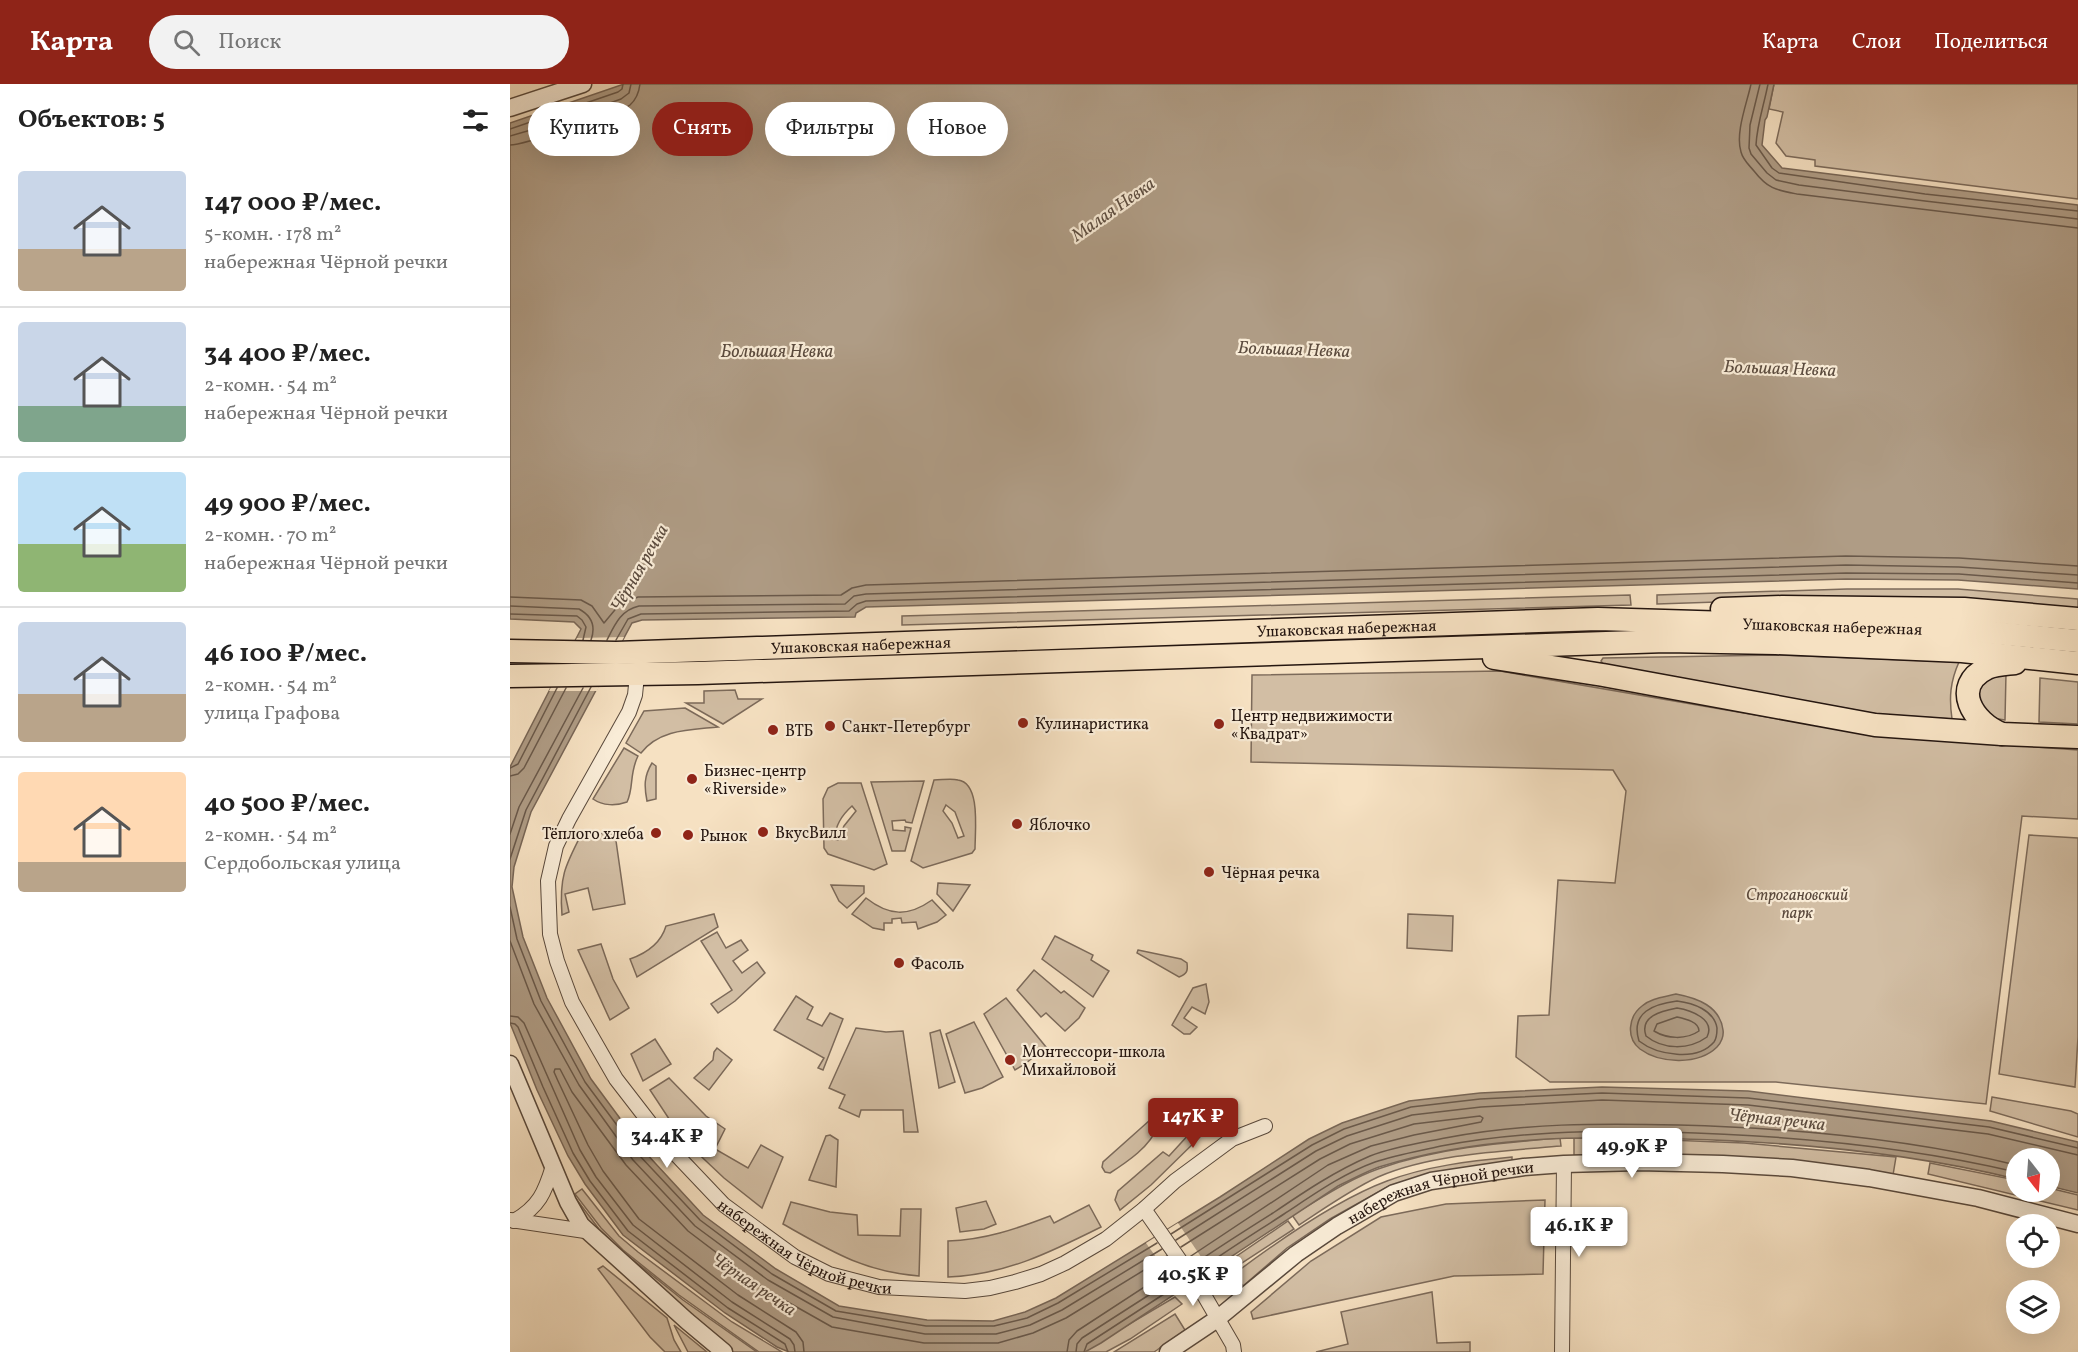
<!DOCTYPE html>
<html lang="ru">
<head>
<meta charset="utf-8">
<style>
  body { margin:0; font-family:Vollkorn,serif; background:#f2f2f2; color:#222; height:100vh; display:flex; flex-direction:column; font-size:22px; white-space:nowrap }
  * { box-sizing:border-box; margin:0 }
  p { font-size:20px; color:#767676 }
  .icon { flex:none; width:33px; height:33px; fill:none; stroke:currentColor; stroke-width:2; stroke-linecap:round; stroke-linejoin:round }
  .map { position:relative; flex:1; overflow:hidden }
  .side { display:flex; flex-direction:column; background:#fff; width:510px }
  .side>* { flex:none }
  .hud { position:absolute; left:18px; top:18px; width:570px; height:54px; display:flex; gap:12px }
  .needle { width:39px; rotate:163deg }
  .tools { position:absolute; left:1496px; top:1064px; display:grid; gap:12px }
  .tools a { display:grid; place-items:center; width:54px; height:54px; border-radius:50%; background:#fff; box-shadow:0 6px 24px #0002; font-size:30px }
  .price { position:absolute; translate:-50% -51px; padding:0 14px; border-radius:6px; background:#fff; color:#222; font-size:20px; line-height:39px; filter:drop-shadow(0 2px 3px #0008) }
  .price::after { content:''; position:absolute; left:50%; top:36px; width:18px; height:14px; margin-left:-9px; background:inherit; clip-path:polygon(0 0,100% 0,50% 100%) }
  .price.current { background:#8f2418; color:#fff }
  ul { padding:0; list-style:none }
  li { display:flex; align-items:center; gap:18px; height:150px; padding:0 18px }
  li+li { border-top:2px solid #e0e0e0 }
  li span { display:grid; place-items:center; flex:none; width:168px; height:120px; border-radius:6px; color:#555 }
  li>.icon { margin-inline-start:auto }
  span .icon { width:72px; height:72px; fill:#fffc; stroke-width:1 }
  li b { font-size:26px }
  h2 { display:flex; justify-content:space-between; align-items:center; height:72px; padding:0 18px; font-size:26px }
  .pill { padding:0 21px; border-radius:27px; background:#fff; box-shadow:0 6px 24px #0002; font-size:21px; line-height:54px }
  .pill.current { background:#8f2418; color:#fff }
  header { display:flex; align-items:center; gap:36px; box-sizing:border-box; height:84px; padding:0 30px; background:#8f2418; color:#fff }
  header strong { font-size:28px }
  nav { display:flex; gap:33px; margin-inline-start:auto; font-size:21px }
  .search { width:420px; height:54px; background:#f2f2f2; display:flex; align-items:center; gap:15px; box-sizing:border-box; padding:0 21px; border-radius:33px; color:#767676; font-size:22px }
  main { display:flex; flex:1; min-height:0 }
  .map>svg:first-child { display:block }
  .green { fill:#d2bea4; stroke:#7c6a5a; stroke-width:1.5; fill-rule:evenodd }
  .water { fill:#af9c85; stroke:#786656; stroke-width:1.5 }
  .pier { fill:#f6e1c2 }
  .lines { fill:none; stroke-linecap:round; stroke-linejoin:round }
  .shore { stroke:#6a594a; stroke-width:1.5 }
  .minor-casing { stroke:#59493c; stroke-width:16 }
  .tertiary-casing { stroke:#59493c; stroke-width:19 }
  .primary-casing { stroke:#251610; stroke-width:25 }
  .minor { stroke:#f9ecd7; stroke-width:14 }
  .tertiary { stroke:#f9ecd7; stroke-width:16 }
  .primary { stroke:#f6e1c2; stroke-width:22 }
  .poi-dot { fill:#8f2418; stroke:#f9ecd7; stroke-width:2 }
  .labels { text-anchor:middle; stroke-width:4.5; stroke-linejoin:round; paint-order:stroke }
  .street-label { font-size:16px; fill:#251610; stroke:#f9ecd7 }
  .poi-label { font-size:16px; fill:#251610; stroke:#f9ecd7; text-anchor:start }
  .park-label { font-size:16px; font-style:italic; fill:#59483c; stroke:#f9ecd7 }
  .water-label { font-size:18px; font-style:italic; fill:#5c4c3f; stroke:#f9ecd7 }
</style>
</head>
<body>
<header>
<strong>Карта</strong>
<div class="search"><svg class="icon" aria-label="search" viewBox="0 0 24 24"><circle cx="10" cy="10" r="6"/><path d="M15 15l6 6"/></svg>Поиск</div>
<nav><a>Карта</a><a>Слои</a><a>Поделиться</a></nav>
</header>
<main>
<section class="side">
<h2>Объектов: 5<svg class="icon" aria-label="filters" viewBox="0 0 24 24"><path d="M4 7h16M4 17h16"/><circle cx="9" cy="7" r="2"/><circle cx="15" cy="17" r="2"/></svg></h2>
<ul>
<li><span style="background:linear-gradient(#c9d6e8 65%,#b9a48a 0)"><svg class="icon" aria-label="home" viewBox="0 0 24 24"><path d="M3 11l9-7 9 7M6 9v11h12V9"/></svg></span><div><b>147 000 ₽/мес.</b><p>5-комн. · 178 m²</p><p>набережная Чёрной речки</p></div></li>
<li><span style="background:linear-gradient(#c9d6e8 70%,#7fa58c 0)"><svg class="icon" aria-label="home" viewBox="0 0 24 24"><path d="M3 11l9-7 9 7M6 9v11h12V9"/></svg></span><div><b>34 400 ₽/мес.</b><p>2-комн. · 54 m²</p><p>набережная Чёрной речки</p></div></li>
<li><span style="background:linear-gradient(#bfe0f5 60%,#8fb573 0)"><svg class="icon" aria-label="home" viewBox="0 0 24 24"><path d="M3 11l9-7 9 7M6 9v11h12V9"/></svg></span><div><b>49 900 ₽/мес.</b><p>2-комн. · 70 m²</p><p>набережная Чёрной речки</p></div></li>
<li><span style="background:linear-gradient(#c9d6e8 60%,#b9a48a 0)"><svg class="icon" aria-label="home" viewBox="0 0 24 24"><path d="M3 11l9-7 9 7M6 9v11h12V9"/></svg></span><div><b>46 100 ₽/мес.</b><p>2-комн. · 54 m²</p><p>улица Графова</p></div></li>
<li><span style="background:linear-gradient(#ffd9b3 75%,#b9a48a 0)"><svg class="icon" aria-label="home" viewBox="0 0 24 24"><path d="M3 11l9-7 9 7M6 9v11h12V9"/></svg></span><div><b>40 500 ₽/мес.</b><p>2-комн. · 54 m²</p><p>Сердобольская улица</p></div></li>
</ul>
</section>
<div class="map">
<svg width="1568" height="1268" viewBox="0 0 1568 1268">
  <rect width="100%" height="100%" fill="#f6e1c2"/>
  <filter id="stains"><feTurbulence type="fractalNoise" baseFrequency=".00333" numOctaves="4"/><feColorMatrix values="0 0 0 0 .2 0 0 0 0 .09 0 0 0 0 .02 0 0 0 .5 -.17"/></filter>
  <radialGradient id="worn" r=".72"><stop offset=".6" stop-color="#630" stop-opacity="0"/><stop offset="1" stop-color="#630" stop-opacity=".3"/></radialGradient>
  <!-- green -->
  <g class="green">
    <polygon points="1264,0 1568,0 1568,115 1305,82 1305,76 1276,72 1266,59 1273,28 1259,25"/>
    <polygon points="1337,505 1448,505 1568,515 1568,525 1268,516 1147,520 1147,511"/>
    <polygon points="1120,511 1121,521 392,541 392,532"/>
    <path d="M1265 571 1449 578C1440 598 1439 614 1442 635L1367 630 1093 580 1091 577 1093 574Z"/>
    <polygon points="990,587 1362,651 1568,666 1568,735 1512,732 1476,1020 1266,998 1040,998 1006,973 1008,932 1039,931 1048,796 1105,799 1116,707 1103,686 741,678 742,591"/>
    <path d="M1496 589 1495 636C1472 634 1473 627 1466 607L1474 593Z"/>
    <polygon points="1530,594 1568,598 1568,640 1529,638"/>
    <polygon points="225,606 228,615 252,615 213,640 176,619 194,619 194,607"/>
    <path d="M175 624 208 643C180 646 150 645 131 669L116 659 134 627Z"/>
    <path d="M114 664 128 672C119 690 124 704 117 718 106 722 93 722 83 715Z"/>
    <path d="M142 679 146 682V715L137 717C134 702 134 692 142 679Z"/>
    <path d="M424 696C432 696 441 694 448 696 471 699 465 747 465 765L462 769 413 784 401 777ZM436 721 445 728 454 752 448 754 442 739 433 727Z"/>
    <polygon points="414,697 402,739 396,738 395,736 382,737 383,746 395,747 395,743 401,744 395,767 382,767 361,698"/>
    <path d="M328 699H351L377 780 364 786 318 770 314 764 313 715 318 704ZM342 722 346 727 334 742 328 756 324 755C326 741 331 732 342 722Z"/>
    <path d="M72 749 105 750 115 820 83 826 78 804 55 810 59 828 52 831C49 793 55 782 72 749Z"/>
    <polygon points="1519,751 1568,754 1568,953 1565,1003 1489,990"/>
    <polygon points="428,799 460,801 443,827 427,810"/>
    <polygon points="321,801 354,802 354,809 337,824 329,817"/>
    <path d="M356 814C379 832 398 833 422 816L436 831 427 838 408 845 406 838 392 839 391 834 382 835V839H374V846L363 844 342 830Z"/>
    <path d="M204 830 208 843 127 893 120 875C137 869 151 859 156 842Z"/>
    <polygon points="898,830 943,832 942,867 897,864"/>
    <polygon points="207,848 216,864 231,856 238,866 223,877 232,889 247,878 255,889 225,917 208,929 201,920 222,906 191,857"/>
    <polygon points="545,852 583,871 581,876 599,887 583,913 532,875"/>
    <polygon points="91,860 103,895 119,924 100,936 68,866"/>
    <path d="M628 866 671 875 677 879C678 887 677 890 669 893L627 869Z"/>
    <polygon points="524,886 551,909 554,907 575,924 569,934 555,947 536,929 531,933 507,906"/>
    <polygon points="696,900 699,918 695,930 682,923 674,934 687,943 680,950 674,950 662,941 683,904"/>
    <polygon points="286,912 303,923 297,935 312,942 320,929 333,935 313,986 308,984 314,974 264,946"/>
    <polygon points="496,914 536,963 515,980 505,986 474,930"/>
    <polygon points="464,938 493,993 472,1004 455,1009 436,950"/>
    <polygon points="346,944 376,948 393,947 408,1048 394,1048 393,1026 351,1026 349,1033 329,1024 335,1011 319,1004"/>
    <polygon points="430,946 445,998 429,1004 420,949"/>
    <polygon points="145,955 161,980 133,997 121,970"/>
    <polygon points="207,964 222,976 199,1006 184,994 203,976 204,968"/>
    <polygon points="159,994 196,1032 215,1045 205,1065 238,1084 251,1061 273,1073 252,1124 214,1094 178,1060 167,1047 140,1006"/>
    <polygon points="1482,1013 1561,1027 1568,1030 1568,1053 1480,1027"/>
    <path d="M640 1036 645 1037 647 1043C641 1062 617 1078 600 1089L595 1088 592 1083 593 1078Z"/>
    <polygon points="692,1036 693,1050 641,1101 610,1126 605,1116 608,1107 653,1068 659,1072"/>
    <polygon points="320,1051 328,1056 326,1103 299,1096 316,1052"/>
    <polygon points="1083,1053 1234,1059 1386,1073 1383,1091 1233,1073 1064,1071 1064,1054"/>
    <path d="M1050 1054 1051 1062C994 1067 921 1070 868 1093 840 1106 815 1124 789 1141L782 1131C810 1115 837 1096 868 1085 927 1064 989 1059 1050 1054Z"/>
    <path d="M1002 1073V1077L879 1102 820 1135 777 1164 733 1202 724 1190C768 1157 826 1116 877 1097 917 1082 960 1077 1002 1073Z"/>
    <polygon points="1420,1079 1506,1096 1506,1107 1539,1107 1539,1104 1568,1111 1568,1126 1418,1090"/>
    <polygon points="72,1105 109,1152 128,1168 222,1238 272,1268 249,1268 169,1211 113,1166 91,1144 65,1110"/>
    <polygon points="64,1112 89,1145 112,1167 173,1216 247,1268 222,1268 149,1209 68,1134"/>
    <polygon points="1035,1116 1033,1190 944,1192 743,1235 741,1228 801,1177 871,1133 936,1120"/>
    <polygon points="476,1117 486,1140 474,1145 450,1148 446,1124"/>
    <path d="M281 1118 320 1128 347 1131 348 1151 390 1152 391 1125H411L409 1192C354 1188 319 1166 273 1140Z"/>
    <path d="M579 1121 591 1143C541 1168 495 1191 438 1193V1157C474 1156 506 1145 540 1132L544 1139Z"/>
    <polygon points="778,1137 784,1145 709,1194 705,1187"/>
    <polygon points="93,1182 157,1234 164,1256 171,1268 155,1268 140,1253 88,1185"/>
    <polygon points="922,1208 927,1259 960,1258 960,1268 806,1268 838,1260 831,1228"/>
    <polygon points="665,1213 672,1220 620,1255 596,1268 572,1268"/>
    <polygon points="665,1230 675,1246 647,1266 644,1268 604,1268"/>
    <polygon points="164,1241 197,1268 178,1268"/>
  </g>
  <!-- water -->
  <g class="water">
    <path d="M114 0H1264L1257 33 1255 36 1252 61 1272 84 1568 121V505L1448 496 1336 495 356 523 346 529 345 533 132 536 122 539 21 728 4 783 2 803 13 853 37 914 81 995 134 1067 193 1131 266 1185 329 1222 417 1236 483 1237 515 1228 546 1214 710 1113 799 1055 832 1039 899 1017 970 1009 1092 1003 1238 1007 1481 1037 1568 1058V1109L1539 1102V1074H1506V1095C1397 1068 1284 1058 1172 1055 1070 1052 968 1052 869 1083 855 1088 841 1096 828 1102L591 1259 575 1268H279L267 1263 215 1229 113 1151 75 1100 58 1072 27 1006 0 939V683L71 545 64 538 0 535V39Z"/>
    <path d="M1166 910C1187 914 1210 922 1213 946 1214 952 1211 959 1207 963 1189 981 1150 980 1130 965 1116 954 1118 933 1132 922 1141 914 1155 913 1166 910Z"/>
  </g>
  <!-- pier -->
  <g class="pier">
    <polygon points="114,553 87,607 39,607 67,554"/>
    <polygon points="668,1139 700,1186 670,1207 636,1159"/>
  </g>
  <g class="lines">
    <!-- shore -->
    <g class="shore">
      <path d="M1241 0C1237 19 1225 49 1231 68 1233 76 1239 81 1244 87 1258 105 1266 106 1287 110L1568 144"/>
      <polyline points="1250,0 1240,41 1239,64 1241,70 1257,89 1266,96 1289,101 1415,117 1568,135"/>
      <path d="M1258 0C1254 21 1247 40 1246 61L1262 84 1269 89 1415 110 1568 127"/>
      <polyline points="0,45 108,8 112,5 113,0"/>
      <polyline points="0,52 45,39 111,15 119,9 121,0"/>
      <path d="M0 61C14 61 109 29 120 21 127 15 129 8 130 0"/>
      <polyline points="0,513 71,516 82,522 94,539 109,521 128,513 331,511 342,504 356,501 1336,472 1449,474 1568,482"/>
      <path d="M0 522 69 525C82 532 86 542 81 556"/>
      <polyline points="0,530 67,532 72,536 76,543 73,556"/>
      <path d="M97 556C105 540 111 526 129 522L335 520 344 512 356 510 1336 481 1449 483 1568 491"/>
      <polyline points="106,556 118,535 131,530 339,527 347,520 356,517 1336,489 1449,490 1568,499"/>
      <polyline points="0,684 8,680 47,604"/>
      <polyline points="0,692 8,690 14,684 56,604"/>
      <polyline points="0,750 9,723 73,604"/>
      <polyline points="0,775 16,726 81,603"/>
      <polyline points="0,823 7,855 31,917 75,998 129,1071 190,1136 262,1190 326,1227 416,1242 484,1242 517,1234 548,1219 647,1159"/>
      <polyline points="0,857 24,920 69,1001 123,1076 185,1142 258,1196 323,1233 415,1250 486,1250 520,1241 552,1226 652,1165"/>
      <path d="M1167 917C1183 919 1204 926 1207 944 1207 949 1207 954 1204 958 1187 978 1147 971 1129 957 1120 928 1144 920 1167 917Z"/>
      <path d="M1167 924C1180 926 1206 935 1197 953 1179 966 1153 966 1136 952 1129 932 1152 927 1167 924Z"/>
      <polyline points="0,932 8,933 14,939 70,1066 86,1093 123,1141 222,1218 280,1255 284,1261 285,1268"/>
      <path d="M1167 933C1176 935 1189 938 1189 947 1176 956 1157 955 1144 947L1147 940Z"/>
      <polyline points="0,939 5,940 8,943 33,1003 63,1069 80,1097 118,1147 218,1224 275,1260 278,1268"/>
      <polyline points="661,1150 802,1061 834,1045 901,1023 970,1015 1092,1009 1238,1014 1479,1043 1568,1064"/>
      <polyline points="666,1156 806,1067 837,1052 902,1031 971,1023 1092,1016 1238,1021 1478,1050 1568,1071"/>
      <polyline points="671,1163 810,1075 840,1060 904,1040 970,1032 973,1034 971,1038 904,1051 861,1062 818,1081 678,1174"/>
      <path d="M683 1181C709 1163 736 1146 763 1129 794 1108 825 1087 860 1072 883 1063 910 1059 935 1054 1013 1039 1090 1039 1169 1041 1282 1044 1396 1054 1506 1081"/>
      <path d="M688 1187C716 1167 745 1149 774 1130 803 1111 832 1090 865 1078 885 1071 909 1067 931 1062 1006 1048 1079 1046 1156 1048 1273 1051 1392 1061 1506 1088"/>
      <polyline points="294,1268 293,1258 286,1248 228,1211 129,1135 93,1087 78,1061 48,997 44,988 45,985 50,985 62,1008 116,1081 178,1147 253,1204 322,1243 414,1259 488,1259 523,1249 556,1234 657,1172"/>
      <polyline points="557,1268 559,1256 567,1247 665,1183"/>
      <polyline points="566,1268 567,1260 572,1254 670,1191"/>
      <polyline points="574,1268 577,1260 674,1197"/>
    </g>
    <defs>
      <g id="minor">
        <path id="s1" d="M127 591 125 611 119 628 59 735 46 762 38 797 40 850 47 877 62 918 83 955 106 995 157 1061 214 1121 285 1173 319 1190 369 1203 455 1207 480 1204 505 1198 531 1190 555 1179 596 1155 634 1125 665 1097 722 1055 755 1042"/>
        <polyline points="634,1125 694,1211 723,1261 724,1268"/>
        <polyline points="0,1136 75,1147"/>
        <path d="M4 1137C29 1123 35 1108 43 1082"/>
        <polyline points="1052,1268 1054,1080"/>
      </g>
      <g id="tertiary">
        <polyline points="0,24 73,0"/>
        <polyline points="0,980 58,1118 71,1141 177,1237 214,1268"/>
        <path id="s2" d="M658 1268 707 1235 786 1170 827 1142 884 1109 921 1097 1014 1083 1054 1080 1129 1078 1213 1080 1282 1084 1359 1094 1468 1114 1568 1140"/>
      </g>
      <g id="primary">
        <polyline points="1212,525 1272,523 1454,525 1568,535"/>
        <path id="s3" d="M0 567 106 569 1088 535 1453 546 1568 557"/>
        <polyline points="984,574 1093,591 1365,641 1492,650"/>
        <path d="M1505 579C1496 580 1486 580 1477 584 1440 602 1463 639 1492 650L1568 653"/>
        <polyline points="0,592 188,589 1156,557 1266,559 1452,567 1568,579"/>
      </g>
    </defs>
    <!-- minor casing -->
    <use href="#minor" class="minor-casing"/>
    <!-- tertiary casing -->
    <use href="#tertiary" class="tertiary-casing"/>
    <!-- primary casing -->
    <use href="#primary" class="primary-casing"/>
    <!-- minor -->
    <use href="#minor" class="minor"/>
    <!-- tertiary -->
    <use href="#tertiary" class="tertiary"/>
    <!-- primary -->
    <use href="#primary" class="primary"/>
  </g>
  <!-- markers -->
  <g class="poi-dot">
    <circle cx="513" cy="639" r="6"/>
    <circle cx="709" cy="640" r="6"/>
    <circle cx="320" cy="642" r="6"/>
    <circle cx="263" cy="646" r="6"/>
    <circle cx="182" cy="695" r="6"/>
    <circle cx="507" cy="740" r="6"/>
    <circle cx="253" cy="748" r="6"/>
    <circle cx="146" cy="749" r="6"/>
    <circle cx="178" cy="751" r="6"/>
    <circle cx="699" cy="788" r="6"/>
    <circle cx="389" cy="879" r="6"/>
    <circle cx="500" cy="976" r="6"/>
  </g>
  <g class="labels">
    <!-- street labels -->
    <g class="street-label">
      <text dy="6" stroke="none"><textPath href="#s3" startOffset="1323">Ушаковская набережная</textPath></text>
      <text dy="6" stroke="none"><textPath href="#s3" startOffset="837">Ушаковская набережная</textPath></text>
      <text dy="6" stroke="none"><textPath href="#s3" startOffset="351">Ушаковская набережная</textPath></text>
      <text dy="6" stroke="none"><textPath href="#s2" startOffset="322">набережная Чёрной речки</textPath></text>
      <text dy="6" stroke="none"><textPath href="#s1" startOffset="699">набережная Чёрной речки</textPath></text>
    </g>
    <!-- poi labels -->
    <g class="poi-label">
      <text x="721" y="637">Центр недвижимости<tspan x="721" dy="18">«Квадрат»</tspan></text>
      <text x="525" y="645">Кулинаристика</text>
      <text x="332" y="648">Санкт-Петербург</text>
      <text x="275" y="652">ВТБ</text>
      <text x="194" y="692">Бизнес-центр<tspan x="194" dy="18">«Riverside»</tspan></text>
      <text x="519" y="746">Яблочко</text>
      <text x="265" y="754">ВкусВилл</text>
      <text x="134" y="755" text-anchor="end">Тёплого хлеба</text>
      <text x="190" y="757">Рынок</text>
      <text x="711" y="794">Чёрная речка</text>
      <text x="401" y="885">Фасоль</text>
      <text x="512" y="973">Монтессори-школа<tspan x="512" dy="18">Михайловой</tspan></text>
    </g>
    <!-- park labels -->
    <g class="park-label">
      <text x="1287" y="816">Строгановский<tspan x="1287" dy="18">парк</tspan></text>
    </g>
    <!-- water labels -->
    <g class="water-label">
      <text transform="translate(603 125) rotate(-35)" y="6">Малая Невка</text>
      <text transform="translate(784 265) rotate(2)" y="6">Большая Невка</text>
      <text x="267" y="273">Большая Невка</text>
      <text transform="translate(1270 284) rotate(2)" y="6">Большая Невка</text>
      <text transform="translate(129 484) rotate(-60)" y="6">Чёрная речка</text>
      <text transform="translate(1267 1035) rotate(6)" y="6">Чёрная речка</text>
      <text transform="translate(244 1200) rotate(34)" y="6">Чёрная речка</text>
    </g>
  </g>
  <rect width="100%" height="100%" filter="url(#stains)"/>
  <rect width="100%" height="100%" fill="url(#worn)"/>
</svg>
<div class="tools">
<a><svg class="needle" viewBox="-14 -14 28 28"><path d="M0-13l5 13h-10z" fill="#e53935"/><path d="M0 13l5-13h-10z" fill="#767676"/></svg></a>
<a><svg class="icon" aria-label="locate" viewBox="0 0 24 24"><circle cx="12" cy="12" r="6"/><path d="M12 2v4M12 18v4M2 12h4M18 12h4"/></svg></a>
<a><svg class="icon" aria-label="layers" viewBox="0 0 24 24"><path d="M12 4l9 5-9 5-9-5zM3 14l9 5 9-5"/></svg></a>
</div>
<b class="price current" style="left:683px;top:1065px">147K ₽</b>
<b class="price" style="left:157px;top:1085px">34.4K ₽</b>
<b class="price" style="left:1122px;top:1095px">49.9K ₽</b>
<b class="price" style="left:1069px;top:1174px">46.1K ₽</b>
<b class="price" style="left:683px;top:1223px">40.5K ₽</b>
<div class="hud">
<a class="pill">Купить</a>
<a class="pill current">Снять</a>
<a class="pill">Фильтры</a>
<a class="pill">Новое</a>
</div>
</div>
</main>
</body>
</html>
